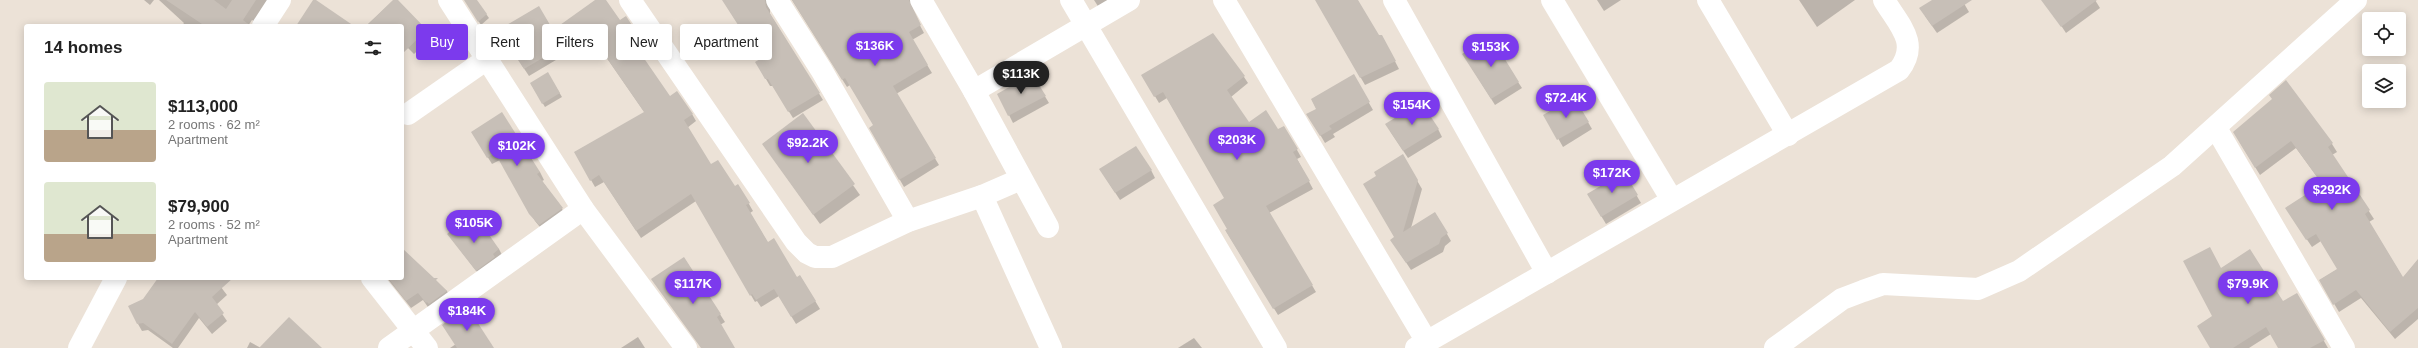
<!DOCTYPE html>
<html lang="en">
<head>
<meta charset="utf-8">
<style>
  body { margin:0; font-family:Helvetica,sans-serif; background:#f6f6f6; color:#222; height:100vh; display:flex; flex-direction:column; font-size:15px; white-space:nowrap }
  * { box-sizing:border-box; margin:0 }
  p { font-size:13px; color:#767676 }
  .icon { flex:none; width:22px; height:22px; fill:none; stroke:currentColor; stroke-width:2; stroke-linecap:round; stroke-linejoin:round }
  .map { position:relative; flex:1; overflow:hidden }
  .panel { position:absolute; left:24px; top:24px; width:380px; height:256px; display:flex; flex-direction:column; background:#fff; border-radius:4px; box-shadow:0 2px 10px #0003 }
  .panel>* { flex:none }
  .hud { position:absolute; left:416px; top:24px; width:380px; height:36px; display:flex; gap:8px }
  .buttons { position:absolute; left:2362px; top:12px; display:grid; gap:8px }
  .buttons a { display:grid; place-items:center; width:44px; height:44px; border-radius:4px; background:#fff; box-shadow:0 2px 10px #0003; font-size:20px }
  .price { position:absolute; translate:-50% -34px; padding:0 9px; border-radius:14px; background:#7c3aed; color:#fff; font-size:13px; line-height:26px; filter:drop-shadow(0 1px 2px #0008) }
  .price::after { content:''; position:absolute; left:50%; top:24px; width:12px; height:9px; margin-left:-6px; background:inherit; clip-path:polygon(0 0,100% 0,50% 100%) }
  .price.on { background:#222; color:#fff }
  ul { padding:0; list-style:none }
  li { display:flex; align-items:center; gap:12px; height:100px; padding:0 20px }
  li span { display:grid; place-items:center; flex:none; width:112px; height:80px; border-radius:4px; color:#555 }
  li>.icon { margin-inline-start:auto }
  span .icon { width:48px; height:48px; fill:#fffc; stroke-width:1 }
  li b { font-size:17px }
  h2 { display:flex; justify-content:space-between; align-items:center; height:48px; padding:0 20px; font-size:17px }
  .chip { padding:0 14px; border-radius:4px; background:#fff; box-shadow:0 2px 10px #0003; font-size:14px; line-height:36px }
  .chip.on { background:#7c3aed; color:#fff }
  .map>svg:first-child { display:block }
  .shadow { fill:#0003 }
  .building { fill:#c7bfb7 }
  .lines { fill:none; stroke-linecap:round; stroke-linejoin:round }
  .minor { stroke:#fff; stroke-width:22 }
</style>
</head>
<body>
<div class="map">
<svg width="2418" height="348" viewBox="0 0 2418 348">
  <rect width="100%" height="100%" fill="#ece2d7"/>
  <!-- shadow -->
  <g class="shadow">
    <polygon points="144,0 154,0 150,5"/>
    <polygon points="159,0 274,0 258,23 252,20 248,26 182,26 184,23"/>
    <polygon points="394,0 426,31 431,38 414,54 406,46 402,53 402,26 366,26"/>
    <polygon points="465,0 476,0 489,18 481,25"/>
    <polygon points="597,0 605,0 620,21 625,17 641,41 634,46 670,98 692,114 696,121 687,128 710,166 734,187 738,185 753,211 750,213 768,243 797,278 800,276 820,309 796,324 779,296 761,307 757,301 755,302 696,201 641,238 604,182 595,187 575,152 645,113 593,38 529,76 521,64 553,31"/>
    <polygon points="723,0 772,0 770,1 770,14 823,100 793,118 773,86 770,86 756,62 761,60"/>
    <polygon points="792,0 911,0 914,14 924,33 912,40 932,73 896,94 939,165 904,187 870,128 875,126 850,85 847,87"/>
    <polygon points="1094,0 1120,0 1101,11"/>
    <polygon points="1316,0 1357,0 1378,36 1386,44 1399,69 1365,85"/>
    <polygon points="1597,0 1621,0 1604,11"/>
    <polygon points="1799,0 1855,0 1817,27"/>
    <polygon points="1934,0 1962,0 1969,12 1937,33 1925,16"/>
    <polygon points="2044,0 2095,0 2100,8 2066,33"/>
    <polygon points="1467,60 1518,82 1522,88 1495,105"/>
    <polygon points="548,74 562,97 545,107 531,84"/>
    <polygon points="1032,75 1049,103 1013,123 1009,115"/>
    <polygon points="1353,75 1373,110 1333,134 1335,137 1325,143 1308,114 1318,109"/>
    <polygon points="1143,76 1244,77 1248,83 1231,97 1248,123 1277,131 1284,127 1301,157 1297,159 1313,189 1269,213 1316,292 1278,315 1226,231 1228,230 1226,199 1167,98 1159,103"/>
    <polygon points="2286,82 2332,144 2337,152 2332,155 2374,219 2369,222 2403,278 2418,260 2418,319 2395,339 2361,298 2339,312 2320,280 2338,269 2321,241 2312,247 2291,216 2323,185 2296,148 2260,175 2239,141"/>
    <polygon points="1574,98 1592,129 1563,147 1545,115"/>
    <polygon points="803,115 860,195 820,224 763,144"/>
    <polygon points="1438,129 1442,137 1408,158 1390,131"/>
    <polygon points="477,140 540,172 544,180 542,181 567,216 544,232 535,221 500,160 492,164"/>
    <polygon points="1402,155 1422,189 1411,228 1435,213 1451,241 1445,246 1443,252 1411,270 1396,247"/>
    <polygon points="1151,170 1155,178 1120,200 1105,177"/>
    <polygon points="1624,174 1641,203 1606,224 1588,194"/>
    <polygon points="448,234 478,235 499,249 503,257 481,277"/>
    <polygon points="402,250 447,291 451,299 430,310 423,300 411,308 387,278 402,278"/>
    <polygon points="684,258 725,322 720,325 734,348 702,348"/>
    <polygon points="2221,269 2283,302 2297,294 2328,348 2279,348 2271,334 2249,348 2211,348"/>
    <polygon points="159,278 214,278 227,295 216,305 227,321 212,334 199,318 178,348 173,348 148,330 142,331 138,324"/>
    <polygon points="638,337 645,348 621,348"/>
    <polygon points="1194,338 1202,348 1178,348"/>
    <polygon points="250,342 261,348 320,348 247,348"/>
    <polygon points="456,344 493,348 450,348"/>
  </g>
  <!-- building -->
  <g class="building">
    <polygon points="166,0 214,0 226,9 232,0 256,0 243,20 251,26 205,26"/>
    <polygon points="313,0 316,0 354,26 296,26"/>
    <polygon points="393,0 398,0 427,30 402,54 402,26 366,26"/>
    <polygon points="464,0 477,0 487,14 478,22"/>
    <polygon points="595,0 606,0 620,20 626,16 637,33 630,38 670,96 677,91 693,114 684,120 711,164 718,160 735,186 738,184 750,203 746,205 768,242 774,238 797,277 800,275 816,301 791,317 774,289 756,300 752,294 750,296 691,194 636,231 599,175 590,181 574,152 644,112 588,31 524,69 516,57 521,53 505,26 539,6 553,30"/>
    <polygon points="722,0 765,0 766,7 820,93 788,112 768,79 765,79 755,62 760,59"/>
    <polygon points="792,0 909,0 921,25 909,32 928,65 893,86 936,158 899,180 869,128 873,125 845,78 842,80"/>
    <polygon points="1315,0 1358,0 1379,35 1382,35 1396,61 1360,78"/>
    <polygon points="1932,0 1972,0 1932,26 1919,8"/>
    <polygon points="2041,0 2097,0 2061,27"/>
    <polygon points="1213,33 1245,76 1227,90 1249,122 1266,110 1278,129 1284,126 1298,149 1293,152 1310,181 1266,206 1313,285 1273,309 1225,230 1227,229 1213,205 1224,198 1163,92 1154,97 1141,75"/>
    <polygon points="1487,38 1494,49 1498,48 1519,82 1491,99 1462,54"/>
    <polygon points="548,72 560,93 542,104 530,83"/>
    <polygon points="1032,74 1046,96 1008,116 997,94"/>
    <polygon points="1354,74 1370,102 1329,126 1332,129 1320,136 1306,114 1316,109 1311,99"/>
    <polygon points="2286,80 2333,143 2328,147 2370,210 2365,214 2403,277 2418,259 2418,308 2390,332 2356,290 2333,305 2319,280 2337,269 2316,234 2306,240 2285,208 2322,184 2291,141 2255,168 2233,132 2272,99 2269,95"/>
    <polygon points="1574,97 1589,122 1557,140 1543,115"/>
    <polygon points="1421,102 1439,129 1403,151 1385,124"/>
    <polygon points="502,112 540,172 537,174 563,208 539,225 529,214 495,153 487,158 471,132"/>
    <polygon points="803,113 855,184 813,215 762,144"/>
    <polygon points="1136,146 1152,170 1115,193 1099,169"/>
    <polygon points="1403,154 1418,180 1403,232 1435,212 1448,233 1441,238 1439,244 1406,263 1390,240 1394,237 1363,184 1376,176 1374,172"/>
    <polygon points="1624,172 1638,195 1601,217 1587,194"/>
    <polygon points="467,218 478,234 485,229 499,249 493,254 495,257 476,271 447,234"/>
    <polygon points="2210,247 2221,268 2250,249 2283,301 2297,293 2325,340 2310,348 2278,348 2266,327 2233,348 2210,348 2197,326 2212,316 2183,261"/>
    <polygon points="402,248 434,278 438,278 436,280 447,291 429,304 427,302 426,303 418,293 406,301 388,278 402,278"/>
    <polygon points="684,257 721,314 717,317 735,348 701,348 651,279"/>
    <polygon points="158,278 233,278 212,297 224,313 207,327 195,312 172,344 143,323 137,324 128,306 143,299"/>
    <polygon points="466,308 472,314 494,348 457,348 442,325"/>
    <polygon points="289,317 322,348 259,348"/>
  </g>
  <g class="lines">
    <!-- minor -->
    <g class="minor">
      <polyline points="449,0 583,209 686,348"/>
      <polyline points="630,0 796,242 807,253 815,257 832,257 908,221 982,196 1021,179"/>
      <polyline points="777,0 822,71 908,221"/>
      <polyline points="921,0 974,91 1048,227"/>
      <polyline points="1071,0 1276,348"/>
      <polyline points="1224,0 1427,342"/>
      <polyline points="1394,0 1547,273"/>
      <polyline points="1552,0 1672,200"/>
      <polyline points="1708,0 1788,135"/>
      <polyline points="263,26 280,0"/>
      <polyline points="974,91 1129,0"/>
      <polyline points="408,114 487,59"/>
      <polyline points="2216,128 2344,348"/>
      <polyline points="982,196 1051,348"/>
      <polyline points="372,278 427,348"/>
      <polyline points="79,348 116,278"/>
      <polyline points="389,348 583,209"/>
      <path d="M1416 348 1899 70C1920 43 1899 25 1884 0"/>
      <polyline points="1775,348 1842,299 1863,291 1883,284 1978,289 2019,271 2172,166 2356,0"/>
    </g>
  </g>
</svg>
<div class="buttons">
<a><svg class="icon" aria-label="locate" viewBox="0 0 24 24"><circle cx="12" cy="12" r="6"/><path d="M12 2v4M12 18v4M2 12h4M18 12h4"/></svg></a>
<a><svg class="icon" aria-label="layers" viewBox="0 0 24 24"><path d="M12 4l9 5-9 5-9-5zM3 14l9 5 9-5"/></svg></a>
</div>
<b class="price" style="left:875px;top:67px">$136K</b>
<b class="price" style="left:1491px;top:68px">$153K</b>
<b class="price on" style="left:1021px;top:95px">$113K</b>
<b class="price" style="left:1566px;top:119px">$72.4K</b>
<b class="price" style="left:1412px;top:126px">$154K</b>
<b class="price" style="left:1237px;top:161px">$203K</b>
<b class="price" style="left:808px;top:164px">$92.2K</b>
<b class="price" style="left:517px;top:167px">$102K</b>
<b class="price" style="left:1612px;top:194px">$172K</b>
<b class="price" style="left:2332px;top:211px">$292K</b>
<b class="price" style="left:474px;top:244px">$105K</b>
<b class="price" style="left:693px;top:305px">$117K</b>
<b class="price" style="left:2248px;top:305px">$79.9K</b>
<b class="price" style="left:467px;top:332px">$184K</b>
<div class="hud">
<a class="chip on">Buy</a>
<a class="chip">Rent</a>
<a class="chip">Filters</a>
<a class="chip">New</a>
<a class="chip">Apartment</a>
</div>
<section class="panel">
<h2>14 homes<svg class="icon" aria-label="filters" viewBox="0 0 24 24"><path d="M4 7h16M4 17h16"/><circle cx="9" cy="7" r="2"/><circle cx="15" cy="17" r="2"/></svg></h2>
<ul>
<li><span style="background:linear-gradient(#dfe7d0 60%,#b9a48a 0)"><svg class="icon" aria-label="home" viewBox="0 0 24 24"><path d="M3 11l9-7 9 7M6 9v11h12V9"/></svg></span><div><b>$113,000</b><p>2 rooms · 62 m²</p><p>Apartment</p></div></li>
<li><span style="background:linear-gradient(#dfe7d0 65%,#b9a48a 0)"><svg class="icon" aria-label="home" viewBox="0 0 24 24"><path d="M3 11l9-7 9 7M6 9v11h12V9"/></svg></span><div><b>$79,900</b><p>2 rooms · 52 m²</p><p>Apartment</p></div></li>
</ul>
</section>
</div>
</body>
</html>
